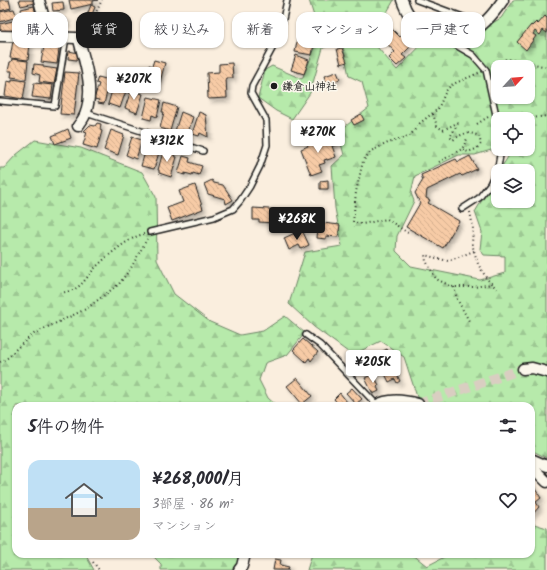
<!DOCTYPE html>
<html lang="ja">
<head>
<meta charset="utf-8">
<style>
  body { margin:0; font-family:Kalam,"Klee One",sans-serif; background:#f2f2f3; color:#2b2b33; height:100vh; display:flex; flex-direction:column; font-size:15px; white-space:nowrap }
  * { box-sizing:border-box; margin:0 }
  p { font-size:13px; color:#7c7c81 }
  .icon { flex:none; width:22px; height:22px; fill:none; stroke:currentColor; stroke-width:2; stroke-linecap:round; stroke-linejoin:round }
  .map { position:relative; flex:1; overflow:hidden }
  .drawer { position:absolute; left:12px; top:402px; width:523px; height:156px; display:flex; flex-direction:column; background:#fff; border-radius:12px; box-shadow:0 1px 3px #0004 }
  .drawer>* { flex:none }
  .guide { position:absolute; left:12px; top:12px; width:523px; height:36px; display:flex; gap:8px }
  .needle { width:26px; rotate:64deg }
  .buttons { position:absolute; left:491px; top:60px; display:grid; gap:8px }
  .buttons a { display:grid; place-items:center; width:44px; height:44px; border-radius:8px; background:#fff; box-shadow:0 1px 3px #0004; font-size:20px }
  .price { position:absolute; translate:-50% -34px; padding:0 9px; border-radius:4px; background:#fff; color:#222; font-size:13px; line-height:26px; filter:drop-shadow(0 1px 2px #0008) }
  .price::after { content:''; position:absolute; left:50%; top:24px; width:12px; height:9px; margin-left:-6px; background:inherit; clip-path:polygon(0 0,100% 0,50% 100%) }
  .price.selected { background:#1c1c1c; color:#fff }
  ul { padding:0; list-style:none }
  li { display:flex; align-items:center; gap:12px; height:100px; padding:0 16px }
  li+li { border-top:1px solid #e1e1e2 }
  li span { display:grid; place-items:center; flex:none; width:112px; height:80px; border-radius:12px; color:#555 }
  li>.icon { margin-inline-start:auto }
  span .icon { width:48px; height:48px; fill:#fffc; stroke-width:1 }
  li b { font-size:17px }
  h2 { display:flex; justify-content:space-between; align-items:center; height:48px; padding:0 16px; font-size:17px }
  .pill { padding:0 14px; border-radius:12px; background:#fff; box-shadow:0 1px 3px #0004; font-size:14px; line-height:36px }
  .pill.selected { background:#1c1c1c; color:#fff }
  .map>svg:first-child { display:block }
  .forest { fill:url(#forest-firs); stroke:#6a8364; fill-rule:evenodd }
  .building { fill:url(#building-back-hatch); stroke:#1c1c1c; filter:url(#shadow) }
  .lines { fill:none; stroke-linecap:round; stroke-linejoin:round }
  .minor-tunnel { stroke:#d9cec1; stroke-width:10; stroke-dasharray:10 5; stroke-linecap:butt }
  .service-casing { stroke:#1c1c1c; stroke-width:8 }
  .minor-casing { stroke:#1c1c1c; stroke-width:13 }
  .path { stroke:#1c1c1c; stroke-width:2; stroke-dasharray:1 3; stroke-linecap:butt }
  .service { stroke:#fbf7ec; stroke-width:5 }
  .minor { stroke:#fbf7ec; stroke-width:10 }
  .path-bridge { stroke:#1c1c1c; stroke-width:2; stroke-dasharray:1 3; stroke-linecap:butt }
  .poi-dot { fill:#1c1c1c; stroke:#fbf7ec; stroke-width:1.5 }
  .labels { text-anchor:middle; stroke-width:3; stroke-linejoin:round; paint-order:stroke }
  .poi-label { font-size:11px; font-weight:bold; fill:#1c1c1c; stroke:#fbf7ec; text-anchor:start }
</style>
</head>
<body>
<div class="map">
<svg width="547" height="570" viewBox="0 0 547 570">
  <defs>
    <pattern id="forest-firs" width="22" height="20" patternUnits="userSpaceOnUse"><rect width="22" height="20" fill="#b7eaab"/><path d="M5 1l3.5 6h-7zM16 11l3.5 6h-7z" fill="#9dc893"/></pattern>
    <pattern id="building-back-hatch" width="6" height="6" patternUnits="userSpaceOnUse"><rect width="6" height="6" fill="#f7cba6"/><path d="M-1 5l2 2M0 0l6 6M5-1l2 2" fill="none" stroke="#d3ae8e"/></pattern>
    <filter id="shadow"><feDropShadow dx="3" dy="3" stdDeviation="2" flood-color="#0004"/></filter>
  </defs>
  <rect width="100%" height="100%" fill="#faeede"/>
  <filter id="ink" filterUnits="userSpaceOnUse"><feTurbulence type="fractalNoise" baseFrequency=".025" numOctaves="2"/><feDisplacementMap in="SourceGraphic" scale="8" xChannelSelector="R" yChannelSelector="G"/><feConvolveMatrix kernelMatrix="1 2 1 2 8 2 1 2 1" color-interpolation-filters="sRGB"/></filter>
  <g filter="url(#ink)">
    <!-- forest -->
    <g class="forest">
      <path d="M309 0H394L371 40 397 70 427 39 450 48 501 18 513 0H547V458L531 450V406H420L404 357 381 341 352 355 314 327 289 304 305 252 342 246 335 208 332 166 344 155 338 132 369 108 362 82 349 76 342 41 323 48 310 93 292 119 276 111 258 98 265 70 272 66 302 79 320 36ZM498 67H528V97H498ZM498 119H528V149H505L508 157 499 171H528V201H498V173L475 212 482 232 480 249 484 255 505 256V273L480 280 411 266 396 251 397 236 414 201 411 193 415 176 459 155H475L491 150 503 149H498Z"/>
      <polygon points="35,140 81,148 142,172 156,197 157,260 174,294 210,322 240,335 263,331 285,316 305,333 287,355 265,363 259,380 268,398 277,406 16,406 16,554 85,554 94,570 0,570 0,168 4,168 16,155"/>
      <polygon points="531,523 547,528 547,570 307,570 312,554 412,554 427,566 450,554 531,554"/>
      <polygon points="151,554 242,554 235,570 161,570 161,564"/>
    </g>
    <!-- building -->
    <g class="building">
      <polygon points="0,0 9,0 11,8 0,11"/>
      <polygon points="19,0 33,0 34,3 21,6"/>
      <polygon points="69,0 98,0 93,1 93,4 71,9"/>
      <polygon points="63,2 64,10 53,11 52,3"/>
      <polygon points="91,5 95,7 91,17 87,15"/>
      <polygon points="34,6 38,23 25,26 21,9"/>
      <polygon points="14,9 17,17 0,22 0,12"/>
      <polygon points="545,16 547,18 547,33 543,30 540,35 535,31 533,34 536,36 526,50 517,42 531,25 532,26 536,22 538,24"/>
      <polygon points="66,18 67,24 57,26 56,19"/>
      <polygon points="81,18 87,19 87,27 80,27"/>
      <polygon points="17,20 18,25 16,26 17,30 12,31 0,31 0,24"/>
      <polygon points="390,27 400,37 405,32 410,38 405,42 410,47 402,55 406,58 397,66 389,58 395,52 380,36"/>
      <polygon points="299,31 316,34 312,55 295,52"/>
      <polygon points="13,41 30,44 28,60 10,58"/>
      <polygon points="47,41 58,43 57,48 59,49 57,64 41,62 44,46 46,46"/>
      <polygon points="342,48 347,62 341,64 337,49"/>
      <polygon points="69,51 78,53 77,60 68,59"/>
      <polygon points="296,55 309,60 304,74 291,70"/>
      <polygon points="12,59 28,61 26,79 11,77 12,71 8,71 10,62 11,62"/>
      <polygon points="154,60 165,63 160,82 149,79 150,72 148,71 149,65 152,66"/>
      <polygon points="232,63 233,78 226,78 227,98 208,99 207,73 219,72 219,64"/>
      <polygon points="34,64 43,65 43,67 57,69 54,84 39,82 40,75 33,73"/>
      <polygon points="65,72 79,73 74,115 60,114"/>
      <polygon points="337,72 340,79 327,84 324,76"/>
      <polygon points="98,77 110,80 104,104 98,103 99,100 94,99 99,84 96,83"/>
      <polygon points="12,79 26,81 23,99 5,96 7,81 12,82"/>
      <polygon points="34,83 53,85 51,99 32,97"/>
      <polygon points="114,84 127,88 120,108 108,104"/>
      <polygon points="131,90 143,94 137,113 125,108"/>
      <polygon points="148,97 161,100 157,117 152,115 151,120 143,118"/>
      <polygon points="164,103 177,107 170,131 160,128 164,112 162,112"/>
      <polygon points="181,112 193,117 186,138 174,134"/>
      <polygon points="199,112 206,115 208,137 200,133 199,136 192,134"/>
      <polygon points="361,114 364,120 354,125 351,120"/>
      <polygon points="97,123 101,124 100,130 102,131 97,149 83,145 87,132 84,131 90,125 95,126"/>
      <polygon points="68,129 71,138 55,144 52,136"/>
      <polygon points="111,130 124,135 118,155 104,150"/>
      <polygon points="132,137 142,140 136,159 126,155"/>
      <polygon points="336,138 338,144 332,146 336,157 327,160 327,159 324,160 325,163 319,165 322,171 311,175 301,149 308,146 307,143 316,140 317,145"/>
      <polygon points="147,145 160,149 154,169 141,166"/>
      <polygon points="164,148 175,152 174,156 177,157 171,177 159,173 159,170 158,170"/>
      <polygon points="183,156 190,158 189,162 202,166 199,175 193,173 192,175 185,173 185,175 178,173"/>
      <polygon points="470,156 477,169 462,176 460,174 427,190 426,198 430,200 428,203 459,221 443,248 406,227 420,203 415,193 423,180 421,175 456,159 458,162"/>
      <polygon points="212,180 214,183 223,185 233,200 226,204 225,199 208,194 204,184"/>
      <polygon points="328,180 328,189 320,189 320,181"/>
      <polygon points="195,185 203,209 172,221 167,208 183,202 179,191"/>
      <polygon points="253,208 284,210 284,217 275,217 274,223 259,222 259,220 253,220"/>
      <polygon points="323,223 340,225 338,237 326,236 326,239 317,238 318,226 323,227"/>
      <polygon points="302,230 309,245 301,249 299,245 289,250 284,238"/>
      <polygon points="303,339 318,352 311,361 309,358 306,362 293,350"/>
      <polygon points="387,349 394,363 387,367 379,353"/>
      <polygon points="371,356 377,369 364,374 359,362"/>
      <polygon points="394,369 400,381 397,383 395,379 389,382 385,374"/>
      <polygon points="373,374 379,385 377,387 379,391 373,394 365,378"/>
      <polygon points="297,378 312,396 302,404 287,386"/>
      <polygon points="352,388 362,399 356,404 346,393"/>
      <polygon points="340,393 350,406 343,406 342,404 339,405 334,399"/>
      <polygon points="531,483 541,498 536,502 539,507 531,516"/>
      <polygon points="275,559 281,560 280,565 289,567 288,570 273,570"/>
    </g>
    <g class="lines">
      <!-- minor-tunnel -->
      <polyline class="minor-tunnel" points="418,404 523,369"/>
      <defs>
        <g id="service">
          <polyline points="417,0 482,24"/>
          <polyline points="451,40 454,44 473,55 486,70 498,124"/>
          <polyline points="0,101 55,106 66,37"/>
          <polyline points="86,113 203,151"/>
          <polyline points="462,209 479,198 490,184 498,167 501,149"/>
          <polyline points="150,232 214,217 233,209 240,201 250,186 260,166 267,145 266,120 251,93 252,86 273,47 281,29 287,0"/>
          <polyline points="306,335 320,345 377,405"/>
        </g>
        <g id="minor">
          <path d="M39 0 49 37 76 38 79 40C85 63 94 88 86 112 85 117 81 122 78 126"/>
          <path d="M402 0C406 12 412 22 423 29 456 54 484 28 503 0"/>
          <polyline points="0,36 49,37"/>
          <polyline points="523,369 532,368 547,372"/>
          <path d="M375 406C389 398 403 400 418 404"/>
          <polyline points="531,459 547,466"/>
          <polyline points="531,464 535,470 547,482"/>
          <polyline points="239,570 242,566 245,554"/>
        </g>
      </defs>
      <!-- service casing -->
      <use href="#service" class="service-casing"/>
      <!-- minor casing -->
      <use href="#minor" class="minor-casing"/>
      <!-- path -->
      <g class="path">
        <polyline points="85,32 91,23 102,0"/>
        <polyline points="495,66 506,59 525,62 547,67"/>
        <path d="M433 114 437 126 443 130 459 122 450 137 453 140C463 133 468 131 479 136L481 144 476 149 468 152 462 149"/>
        <polyline points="524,119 547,116"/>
        <polyline points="477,124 488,117"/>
        <polyline points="439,162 462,149 468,137"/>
        <polyline points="470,212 473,227 472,244 478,264 487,279 497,289"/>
        <polyline points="408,233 387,219 362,224 353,222 356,192 363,161 371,151 388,143 410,136 420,123 438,109 446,91 451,85 474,75"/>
        <polyline points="474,251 448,261 425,255 426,261 436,279 453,287 474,287 492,284"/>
        <polyline points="454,287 457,299 469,321"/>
        <path d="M60 293C82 290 82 282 95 268 106 257 129 237 144 234"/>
        <polyline points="0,362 9,357 17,348 35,333 86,309 119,284 131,268 147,239"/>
        <polyline points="93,562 99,570"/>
      </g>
      <!-- service -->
      <use href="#service" class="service"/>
      <!-- minor -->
      <use href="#minor" class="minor"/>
      <!-- path-bridge -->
      <polyline class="path-bridge" points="474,75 495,66"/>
    </g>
  </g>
  <!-- markers -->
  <circle class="poi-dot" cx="274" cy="86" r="4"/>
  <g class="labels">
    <!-- poi labels -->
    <g class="poi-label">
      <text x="282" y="90">鎌倉山神社</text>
    </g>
  </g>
</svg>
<div class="buttons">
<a><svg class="needle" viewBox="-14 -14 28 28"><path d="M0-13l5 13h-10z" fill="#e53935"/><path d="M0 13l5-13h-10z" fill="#7c7c81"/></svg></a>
<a><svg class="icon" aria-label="locate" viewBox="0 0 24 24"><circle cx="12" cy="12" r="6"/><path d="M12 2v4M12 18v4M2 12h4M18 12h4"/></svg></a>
<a><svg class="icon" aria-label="layers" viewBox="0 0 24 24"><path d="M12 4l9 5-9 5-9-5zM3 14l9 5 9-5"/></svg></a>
</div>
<b class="price" style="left:134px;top:101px">¥207K</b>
<b class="price" style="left:318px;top:154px">¥270K</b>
<b class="price" style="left:167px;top:163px">¥312K</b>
<b class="price selected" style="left:297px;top:241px">¥268K</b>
<b class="price" style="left:373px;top:384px">¥205K</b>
<div class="guide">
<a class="pill">購入</a>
<a class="pill selected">賃貸</a>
<a class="pill">絞り込み</a>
<a class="pill">新着</a>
<a class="pill">マンション</a>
<a class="pill">一戸建て</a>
</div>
<section class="drawer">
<h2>5件の物件<svg class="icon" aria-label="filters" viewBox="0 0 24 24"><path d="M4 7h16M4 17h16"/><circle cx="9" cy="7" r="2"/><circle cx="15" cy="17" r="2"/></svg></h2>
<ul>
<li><span style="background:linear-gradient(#bfe0f5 60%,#b9a48a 0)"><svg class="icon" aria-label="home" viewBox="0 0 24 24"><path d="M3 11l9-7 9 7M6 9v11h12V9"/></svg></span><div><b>¥268,000/月</b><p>3部屋 · 86 m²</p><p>マンション</p></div><svg class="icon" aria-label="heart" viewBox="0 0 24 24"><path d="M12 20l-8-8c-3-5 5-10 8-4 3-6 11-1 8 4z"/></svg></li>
</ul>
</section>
</div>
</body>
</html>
